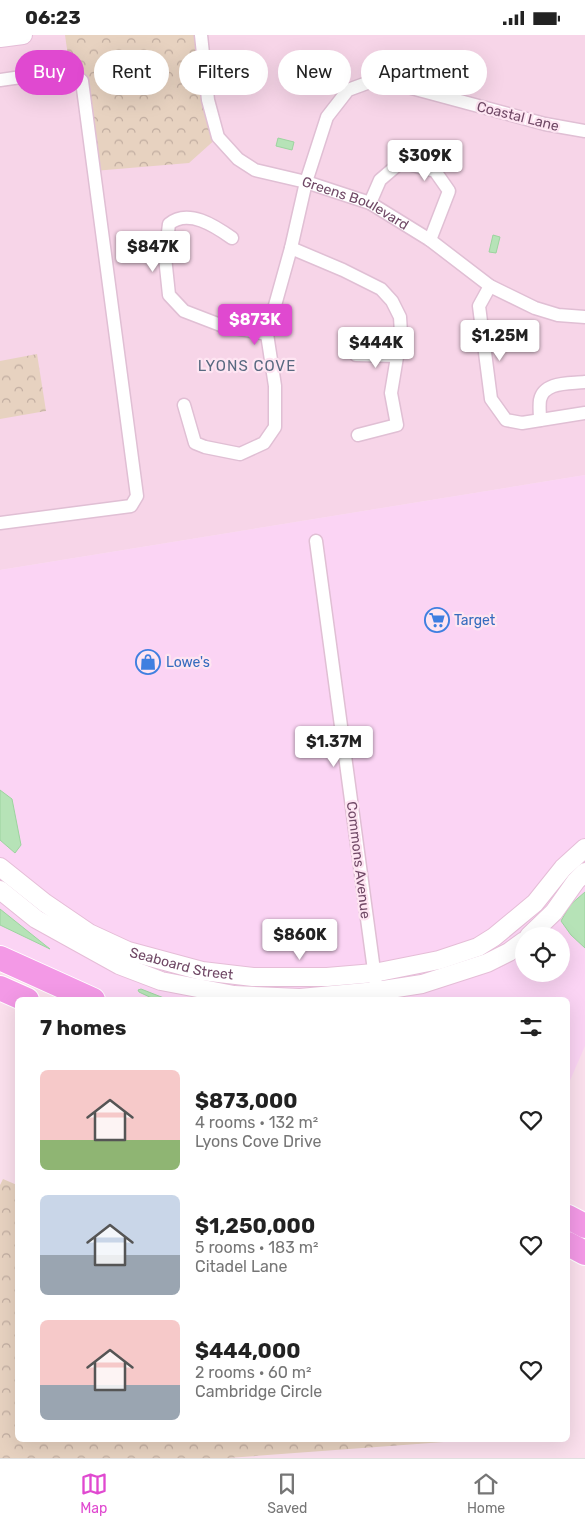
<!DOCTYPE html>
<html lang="en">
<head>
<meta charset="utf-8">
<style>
  body { margin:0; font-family:Rubik,sans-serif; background:#f2f2f2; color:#222; height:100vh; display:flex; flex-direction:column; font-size:19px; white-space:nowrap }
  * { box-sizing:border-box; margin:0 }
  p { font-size:16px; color:#767676 }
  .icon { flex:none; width:28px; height:28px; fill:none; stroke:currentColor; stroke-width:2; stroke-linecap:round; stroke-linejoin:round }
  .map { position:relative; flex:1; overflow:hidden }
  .sheet { position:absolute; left:15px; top:962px; width:555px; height:445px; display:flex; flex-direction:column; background:#fff; border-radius:8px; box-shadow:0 5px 20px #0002 }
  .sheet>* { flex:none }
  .guide { position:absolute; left:15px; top:15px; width:555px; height:45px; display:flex; gap:10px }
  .tools { position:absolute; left:515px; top:892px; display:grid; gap:10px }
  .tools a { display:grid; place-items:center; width:55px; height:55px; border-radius:50%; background:#fff; box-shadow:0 5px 20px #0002; font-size:25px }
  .price { position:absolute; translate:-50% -42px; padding:0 11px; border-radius:5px; background:#fff; color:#222; font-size:16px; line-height:32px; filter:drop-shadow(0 1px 2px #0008) }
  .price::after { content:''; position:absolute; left:50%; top:30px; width:15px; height:11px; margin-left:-8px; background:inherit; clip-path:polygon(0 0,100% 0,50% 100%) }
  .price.on { background:#e049d0; color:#fff }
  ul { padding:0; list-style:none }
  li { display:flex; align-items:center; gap:15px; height:125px; padding:0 25px }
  li span { display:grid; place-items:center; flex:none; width:140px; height:100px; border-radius:8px; color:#555 }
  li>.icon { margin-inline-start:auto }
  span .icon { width:60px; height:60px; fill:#fffc; stroke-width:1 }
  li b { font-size:21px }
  h2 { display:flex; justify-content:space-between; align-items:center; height:60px; padding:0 25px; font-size:21px }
  .tag { padding:0 18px; border-radius:22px; background:#fff; box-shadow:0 5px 20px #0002; font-size:18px; line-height:45px }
  .tag.on { background:#e049d0; color:#fff }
  .status { display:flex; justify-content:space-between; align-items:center; height:35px; padding:0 25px; background:#fff; direction:ltr }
  .status svg { height:14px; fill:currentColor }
  .tab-bar { display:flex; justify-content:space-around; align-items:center; height:70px; border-top:1px solid #e0e0e0; background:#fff; font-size:14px; color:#767676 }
  .tab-bar a { display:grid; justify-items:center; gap:2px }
  .tab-bar .on { color:#e049d0 }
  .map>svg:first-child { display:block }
  .residential { fill:#f7d5e8 }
  .commercial { fill:#fbd4f4; fill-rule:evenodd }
  .forest { fill:url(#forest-crowns) }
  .water { fill:#b6e3b7; stroke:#9cd49f }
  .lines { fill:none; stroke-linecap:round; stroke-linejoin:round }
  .street-casing { stroke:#e0bfd4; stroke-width:15 }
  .secondary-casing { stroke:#e5bdd7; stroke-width:20 }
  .highway-casing { stroke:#fff; stroke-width:26 }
  .street { stroke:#fff; stroke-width:12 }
  .secondary { stroke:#fff; stroke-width:18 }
  .highway { stroke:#f399e6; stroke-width:24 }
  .labels { text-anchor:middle; stroke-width:4.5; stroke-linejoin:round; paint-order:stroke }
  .street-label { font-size:14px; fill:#704966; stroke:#fee5f2 }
  .shop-label { font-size:14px; fill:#366cbe; stroke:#fee5f2; text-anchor:start }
  .neighbourhood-label { font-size:15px; letter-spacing:1px; fill:#586980; stroke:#fee5f2 }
</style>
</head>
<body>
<div class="status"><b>06:23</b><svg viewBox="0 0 49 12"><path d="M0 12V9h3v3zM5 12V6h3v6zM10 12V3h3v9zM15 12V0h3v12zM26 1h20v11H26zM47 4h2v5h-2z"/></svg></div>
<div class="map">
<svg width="585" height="1423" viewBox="0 0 585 1423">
  <defs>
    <pattern id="forest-crowns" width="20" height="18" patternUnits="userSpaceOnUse" patternTransform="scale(1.25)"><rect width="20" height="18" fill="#e7d2c0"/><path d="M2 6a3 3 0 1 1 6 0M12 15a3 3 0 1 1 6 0" fill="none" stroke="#c0aca0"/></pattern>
  </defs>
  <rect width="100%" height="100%" fill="#fbe0ed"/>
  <!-- residential -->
  <polygon class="residential" points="0,0 585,0 585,440 0,535"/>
  <!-- commercial -->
  <path class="commercial" d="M585 440V1011L568 1050V965H93L0 923V535ZM524 901H561V939H524Z"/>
  <!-- forest -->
  <g class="forest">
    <polygon points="65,0 201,0 218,102 189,128 94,136 82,46 70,35"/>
    <polygon points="37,319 46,376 0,384 0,326"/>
    <polygon points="3,1144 17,1150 18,1405 471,1405 228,1423 0,1423 0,1150"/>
  </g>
  <!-- water -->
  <g class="water">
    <polygon points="278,103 294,107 292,115 276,111"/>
    <polygon points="493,200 500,202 496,218 489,217"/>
    <polygon points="0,755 12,764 21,810 15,818 0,805"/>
    <polygon points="585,857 585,913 571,900 561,886 570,870"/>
    <polygon points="0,874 50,914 0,890"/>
    <polygon points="141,954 169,965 156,965 139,957 138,955"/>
  </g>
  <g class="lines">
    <defs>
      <g id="street">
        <path id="s1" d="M201 0 208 65 218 102 238 124 255 135 306 147 370 168 430 205 490 251 535 273 558 280 585 282"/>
        <polyline points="0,45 70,35 82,46 137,461 131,471 0,488"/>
        <polyline points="370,168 380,145 401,127 435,136 449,156 430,205"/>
        <path d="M232 203C215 191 188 173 169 189L165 222 169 260 184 276 223 291 267 299"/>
        <polyline points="291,213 343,235 381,254 392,266 400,282 401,298 391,358 397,390 358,400"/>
        <polyline points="490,251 479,271 491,364 506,385 522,388 585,378"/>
        <polyline points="356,320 397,321"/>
        <polyline points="184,370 195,408 205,412 240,419 264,408 275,392 275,351 267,299 291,213 306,147 327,82 348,55 378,44 545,89 585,96"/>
        <path d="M540 385C540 379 539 371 540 365 544 346 570 349 585 347"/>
        <polyline points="316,506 378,965"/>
      </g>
      <g id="secondary">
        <polyline points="0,3 23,0"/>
        <path id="s2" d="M0 832 45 868 89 898 128 916 202 936 253 942H327L374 938 439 925 478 912 494 902 535 868 563 833 585 813"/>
        <polyline points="0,855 36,884 119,930 161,946 234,960 300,963 377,956 422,949 487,928 509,917 524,906"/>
        <polyline points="529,901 554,877 576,846 585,837"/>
      </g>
      <g id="highway">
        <polyline points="0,923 93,965"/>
        <polyline points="0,953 27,965"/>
        <polyline points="568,1182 585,1191"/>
        <polyline points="568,1209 585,1218"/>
      </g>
    </defs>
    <!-- street casing -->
    <use href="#street" class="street-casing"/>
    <!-- secondary casing -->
    <use href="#secondary" class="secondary-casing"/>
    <!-- highway casing -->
    <use href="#highway" class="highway-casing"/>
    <!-- street -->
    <use href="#street" class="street"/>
    <!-- secondary -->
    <use href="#secondary" class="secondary"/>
    <!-- highway -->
    <use href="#highway" class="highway"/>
  </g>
  <!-- icons -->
  <defs>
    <symbol id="supermarket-ring" viewBox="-11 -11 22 22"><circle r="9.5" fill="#fee5f2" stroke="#3f7fe0" stroke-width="1.5"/><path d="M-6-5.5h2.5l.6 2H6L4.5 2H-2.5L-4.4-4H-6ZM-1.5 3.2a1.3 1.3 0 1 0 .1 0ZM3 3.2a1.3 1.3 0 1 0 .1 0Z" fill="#3f7fe0"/></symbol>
    <symbol id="shop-ring" viewBox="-11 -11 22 22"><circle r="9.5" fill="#fee5f2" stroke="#3f7fe0" stroke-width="1.5"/><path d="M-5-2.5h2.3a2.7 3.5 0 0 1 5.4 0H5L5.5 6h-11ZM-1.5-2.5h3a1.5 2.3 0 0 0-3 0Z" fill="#3f7fe0"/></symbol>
  </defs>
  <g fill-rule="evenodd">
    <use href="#supermarket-ring" x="423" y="571" width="28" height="28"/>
    <use href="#shop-ring" x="134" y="613" width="28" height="28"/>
  </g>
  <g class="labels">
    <!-- street labels -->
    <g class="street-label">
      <text transform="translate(518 81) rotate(14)" y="5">Coastal Lane</text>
      <text dy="5" stroke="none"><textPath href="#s1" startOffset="260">Greens Boulevard</textPath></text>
      <text transform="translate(359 825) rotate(83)" y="5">Commons Avenue</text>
      <text dy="5" stroke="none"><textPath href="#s2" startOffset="209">Seaboard Street</textPath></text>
    </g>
    <!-- shop labels -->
    <g class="shop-label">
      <text x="454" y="590">Target</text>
      <text x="166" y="632">Lowe's</text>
    </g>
    <!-- neighbourhood labels -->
    <g class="neighbourhood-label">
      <text x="247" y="336">LYONS COVE</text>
    </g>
  </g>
</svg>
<div class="tools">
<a><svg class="icon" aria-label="locate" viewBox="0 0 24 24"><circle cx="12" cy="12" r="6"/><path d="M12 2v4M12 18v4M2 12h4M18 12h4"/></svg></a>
</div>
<b class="price" style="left:425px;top:147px">$309K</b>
<b class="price" style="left:153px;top:238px">$847K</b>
<b class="price on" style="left:255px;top:311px">$873K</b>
<b class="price" style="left:500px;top:327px">$1.25M</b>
<b class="price" style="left:376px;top:334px">$444K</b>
<b class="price" style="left:334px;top:733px">$1.37M</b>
<b class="price" style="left:300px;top:926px">$860K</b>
<div class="guide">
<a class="tag on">Buy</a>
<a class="tag">Rent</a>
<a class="tag">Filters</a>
<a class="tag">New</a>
<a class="tag">Apartment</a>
</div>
<section class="sheet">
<h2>7 homes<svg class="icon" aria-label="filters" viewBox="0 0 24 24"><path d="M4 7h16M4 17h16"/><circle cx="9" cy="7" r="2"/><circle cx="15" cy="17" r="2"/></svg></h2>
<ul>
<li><span style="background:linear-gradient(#f6c9c9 70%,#8fb573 0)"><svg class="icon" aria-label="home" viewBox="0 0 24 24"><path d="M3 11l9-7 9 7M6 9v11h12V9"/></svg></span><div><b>$873,000</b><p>4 rooms · 132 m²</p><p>Lyons Cove Drive</p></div><svg class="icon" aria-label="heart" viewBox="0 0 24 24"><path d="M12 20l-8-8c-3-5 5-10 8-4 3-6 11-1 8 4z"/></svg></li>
<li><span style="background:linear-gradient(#c9d6e8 60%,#9aa5b1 0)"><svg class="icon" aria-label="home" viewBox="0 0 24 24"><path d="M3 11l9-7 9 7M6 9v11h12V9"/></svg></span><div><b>$1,250,000</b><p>5 rooms · 183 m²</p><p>Citadel Lane</p></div><svg class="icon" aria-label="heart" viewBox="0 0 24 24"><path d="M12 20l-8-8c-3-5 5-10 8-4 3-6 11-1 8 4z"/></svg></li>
<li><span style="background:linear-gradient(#f6c9c9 65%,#9aa5b1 0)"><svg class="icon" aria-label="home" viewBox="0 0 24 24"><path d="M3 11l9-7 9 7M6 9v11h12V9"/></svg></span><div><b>$444,000</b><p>2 rooms · 60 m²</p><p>Cambridge Circle</p></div><svg class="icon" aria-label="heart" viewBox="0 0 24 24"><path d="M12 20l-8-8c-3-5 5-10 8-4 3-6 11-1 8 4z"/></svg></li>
</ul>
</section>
</div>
<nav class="tab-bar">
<a class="on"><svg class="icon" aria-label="map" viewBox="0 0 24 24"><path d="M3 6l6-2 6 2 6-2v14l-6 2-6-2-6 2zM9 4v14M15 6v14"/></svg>Map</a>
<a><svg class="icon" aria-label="saved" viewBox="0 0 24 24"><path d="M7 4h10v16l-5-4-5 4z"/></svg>Saved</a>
<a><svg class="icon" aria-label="home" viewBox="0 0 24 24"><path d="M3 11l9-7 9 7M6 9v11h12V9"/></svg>Home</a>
</nav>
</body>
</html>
